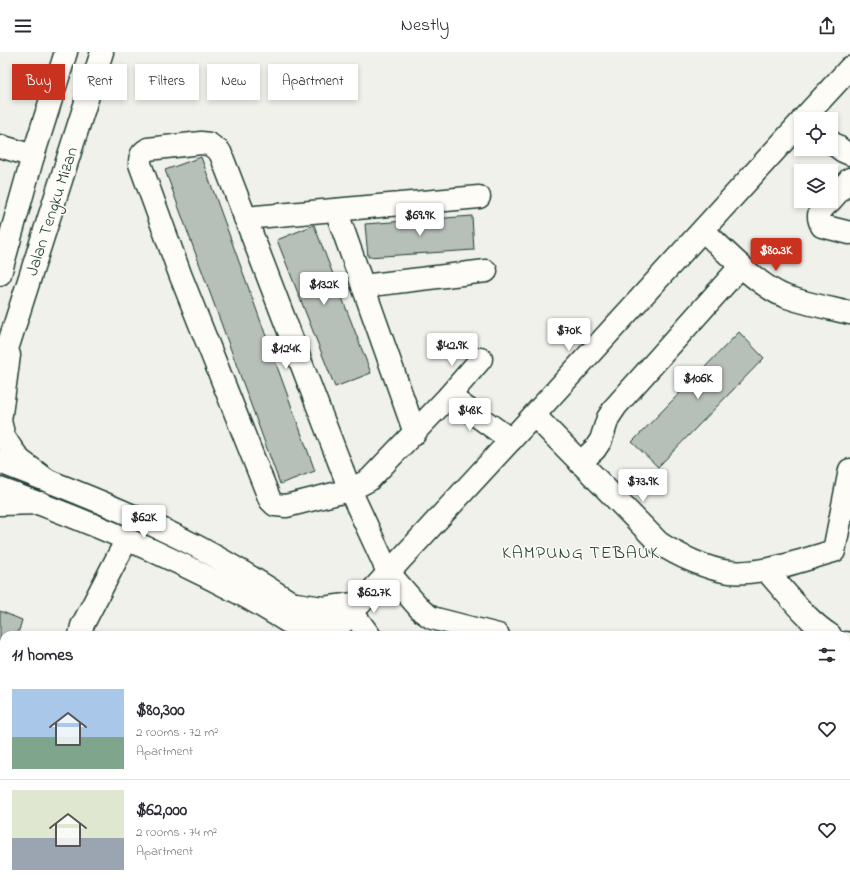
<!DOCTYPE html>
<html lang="en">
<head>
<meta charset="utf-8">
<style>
  body { margin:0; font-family:"Indie Flower",sans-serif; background:#f2f2f3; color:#2b2b33; height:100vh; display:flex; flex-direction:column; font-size:15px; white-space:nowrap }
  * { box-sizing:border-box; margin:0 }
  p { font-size:13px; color:#7c7c81 }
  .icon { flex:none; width:22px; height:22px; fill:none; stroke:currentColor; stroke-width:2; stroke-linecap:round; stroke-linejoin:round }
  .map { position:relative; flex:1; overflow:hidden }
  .side { position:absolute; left:0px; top:579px; width:850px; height:256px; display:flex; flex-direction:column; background:#fff; border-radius:12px 12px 0 0; box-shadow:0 2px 6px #0003 }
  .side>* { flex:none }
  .hud { position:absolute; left:12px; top:12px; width:400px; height:36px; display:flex; gap:8px }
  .buttons { position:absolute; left:794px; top:60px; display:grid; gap:8px }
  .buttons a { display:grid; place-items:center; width:44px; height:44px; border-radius:0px; background:#fff; box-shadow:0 2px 6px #0003; font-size:20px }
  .price { position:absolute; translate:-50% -34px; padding:0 9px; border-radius:4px; background:#fff; color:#222; font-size:13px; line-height:26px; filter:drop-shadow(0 1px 2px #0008) }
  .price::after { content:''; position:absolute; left:50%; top:24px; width:12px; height:9px; margin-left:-6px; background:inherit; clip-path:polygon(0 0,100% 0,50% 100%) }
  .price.current { background:#c8321e; color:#fff }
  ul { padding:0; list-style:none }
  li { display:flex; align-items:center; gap:12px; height:100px; padding:0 12px }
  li+li { border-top:1px solid #e1e1e2 }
  li span { display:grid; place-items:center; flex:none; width:112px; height:80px; border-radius:0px; color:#555 }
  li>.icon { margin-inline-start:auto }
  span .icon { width:48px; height:48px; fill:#fffc; stroke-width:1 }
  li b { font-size:17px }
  h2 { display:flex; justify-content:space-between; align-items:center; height:48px; padding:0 12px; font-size:17px }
  .pill { padding:0 14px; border-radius:0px; background:#fff; box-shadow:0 2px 6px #0003; font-size:14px; line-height:36px }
  .pill.current { background:#c8321e; color:#fff }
  header { display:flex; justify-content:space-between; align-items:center; height:52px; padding:0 12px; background:#fff; font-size:18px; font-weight:600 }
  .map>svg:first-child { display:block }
  .building { fill:#b6bfb8; stroke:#1f3d34 }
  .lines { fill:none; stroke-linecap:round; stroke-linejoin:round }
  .minor-casing { stroke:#1f3d34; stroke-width:25 }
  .highway-casing { stroke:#1f3d34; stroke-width:25 }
  .minor { stroke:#fdfcf7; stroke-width:22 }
  .highway { stroke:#fdfcf7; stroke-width:22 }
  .labels { text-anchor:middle; stroke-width:3; stroke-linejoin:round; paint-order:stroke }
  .street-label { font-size:17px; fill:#1f3d34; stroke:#fdfcf7 }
  .neighbourhood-label { font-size:18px; letter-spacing:1px; fill:#1f3d34; stroke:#fdfcf7 }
</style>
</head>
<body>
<header><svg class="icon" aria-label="menu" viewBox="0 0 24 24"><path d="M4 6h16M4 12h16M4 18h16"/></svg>Nestly<svg class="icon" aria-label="share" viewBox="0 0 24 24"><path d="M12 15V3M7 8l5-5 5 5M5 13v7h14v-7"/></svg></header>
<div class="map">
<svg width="850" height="835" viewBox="0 0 850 835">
  <rect width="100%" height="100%" fill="#f0f1eb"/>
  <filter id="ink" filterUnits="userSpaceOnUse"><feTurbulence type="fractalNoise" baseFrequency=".025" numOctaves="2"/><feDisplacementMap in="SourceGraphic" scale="8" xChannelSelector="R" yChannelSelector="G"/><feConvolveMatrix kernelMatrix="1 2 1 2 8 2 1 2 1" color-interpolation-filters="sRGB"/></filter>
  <g filter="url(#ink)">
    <!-- building -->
    <g class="building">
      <polygon points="201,105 315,419 280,432 165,118"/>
      <polygon points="472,164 474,198 368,205 365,172"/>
      <polygon points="314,173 371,321 335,335 277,188"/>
      <polygon points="739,280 764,306 658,415 632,390"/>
      <polygon points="0,559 22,568 18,582 16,583 4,583 4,592 0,595"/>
    </g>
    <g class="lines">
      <defs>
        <g id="minor">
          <polyline points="803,67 850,16"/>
          <polyline points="831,90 843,99 850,102"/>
          <polyline points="0,94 33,104"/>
          <polyline points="831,148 850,127"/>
          <path d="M830 149C821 158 815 161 822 174L850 181"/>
          <polyline points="336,158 415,381"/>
          <polyline points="245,166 479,145"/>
          <path d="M703 178C724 198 760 236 787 245 807 252 829 256 850 261"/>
          <polyline points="363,234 486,219"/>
          <path d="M481 307 449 344 369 428 350 438 286 454 275 453 270 448 180 222 140 112C140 104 141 101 148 97L201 91 209 92 220 100 350 438 388 520 422 559 432 566 498 583"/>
          <polyline points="449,344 511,388"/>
          <path d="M534 363 659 491C677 503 709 518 730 520 763 523 802 508 834 499L850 418"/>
          <path d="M0 410C67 436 134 462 198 495 245 520 290 549 334 580"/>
          <polyline points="580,411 595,397 601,388 608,366 616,354 741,214"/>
          <path d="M0 437C81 466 161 500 237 540 262 553 286 569 310 583"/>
          <path d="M766 518C786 540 805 567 830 583"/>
          <polyline points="296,552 323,556 361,551"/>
          <polyline points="352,560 369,583"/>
          <polyline points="80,583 82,574 127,487"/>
          <polyline points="331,583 534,363 801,70"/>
          <polyline points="846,591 850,593"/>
          <polyline points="846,747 850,743"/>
          <polyline points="178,831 181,835"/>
          <polyline points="783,831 788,835"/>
          <polyline points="95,835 99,831"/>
          <polyline points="401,835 401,831"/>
        </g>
        <g id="highway">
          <polyline points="0,222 33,104 66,0"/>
          <polyline points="9,303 0,369 4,385 11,396 20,408 47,428"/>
          <polyline points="0,319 102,0"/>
          <polyline points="0,452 41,451"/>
        </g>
      </defs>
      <!-- minor casing -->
      <use href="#minor" class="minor-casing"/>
      <!-- highway casing -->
      <use href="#highway" class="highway-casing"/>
      <!-- minor -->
      <use href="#minor" class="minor"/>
      <!-- highway -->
      <use href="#highway" class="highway"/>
    </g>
  </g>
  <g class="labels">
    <!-- street labels -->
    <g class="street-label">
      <text transform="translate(51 159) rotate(-72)" y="6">Jalan Tengku Mizan</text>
    </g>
    <!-- neighbourhood labels -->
    <g class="neighbourhood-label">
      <text x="581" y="506">KAMPUNG TEBAUK</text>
    </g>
  </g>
</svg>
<div class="buttons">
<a><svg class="icon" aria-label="locate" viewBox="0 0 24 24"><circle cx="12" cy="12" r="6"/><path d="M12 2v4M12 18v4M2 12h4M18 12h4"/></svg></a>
<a><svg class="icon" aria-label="layers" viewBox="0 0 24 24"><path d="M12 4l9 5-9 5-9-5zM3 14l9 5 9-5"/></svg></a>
</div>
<b class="price" style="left:420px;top:185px">$69.9K</b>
<b class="price current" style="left:776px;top:220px">$80.3K</b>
<b class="price" style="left:324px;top:254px">$132K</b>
<b class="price" style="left:569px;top:300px">$70K</b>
<b class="price" style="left:452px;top:315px">$42.9K</b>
<b class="price" style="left:286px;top:318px">$124K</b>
<b class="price" style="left:698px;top:348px">$106K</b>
<b class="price" style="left:470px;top:380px">$48K</b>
<b class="price" style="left:643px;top:451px">$73.9K</b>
<b class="price" style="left:144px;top:487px">$62K</b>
<b class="price" style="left:374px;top:562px">$62.7K</b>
<div class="hud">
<a class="pill current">Buy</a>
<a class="pill">Rent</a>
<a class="pill">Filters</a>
<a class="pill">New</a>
<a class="pill">Apartment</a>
</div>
<section class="side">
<h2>11 homes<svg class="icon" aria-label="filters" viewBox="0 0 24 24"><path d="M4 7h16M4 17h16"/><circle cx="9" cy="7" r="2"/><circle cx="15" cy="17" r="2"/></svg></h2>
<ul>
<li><span style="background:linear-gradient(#a9c7e8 60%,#7fa58c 0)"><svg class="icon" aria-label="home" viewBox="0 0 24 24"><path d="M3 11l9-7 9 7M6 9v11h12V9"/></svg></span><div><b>$80,300</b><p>2 rooms · 72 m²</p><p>Apartment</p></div><svg class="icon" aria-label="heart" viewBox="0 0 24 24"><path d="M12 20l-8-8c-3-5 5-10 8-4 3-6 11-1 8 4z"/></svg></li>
<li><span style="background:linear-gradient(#dfe7d0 60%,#9aa5b1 0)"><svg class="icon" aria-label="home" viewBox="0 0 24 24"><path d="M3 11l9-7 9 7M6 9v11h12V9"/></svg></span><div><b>$62,000</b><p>2 rooms · 74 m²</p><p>Apartment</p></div><svg class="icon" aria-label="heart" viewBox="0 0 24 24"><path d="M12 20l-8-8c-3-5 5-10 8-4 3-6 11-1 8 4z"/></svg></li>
</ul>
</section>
</div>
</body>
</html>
